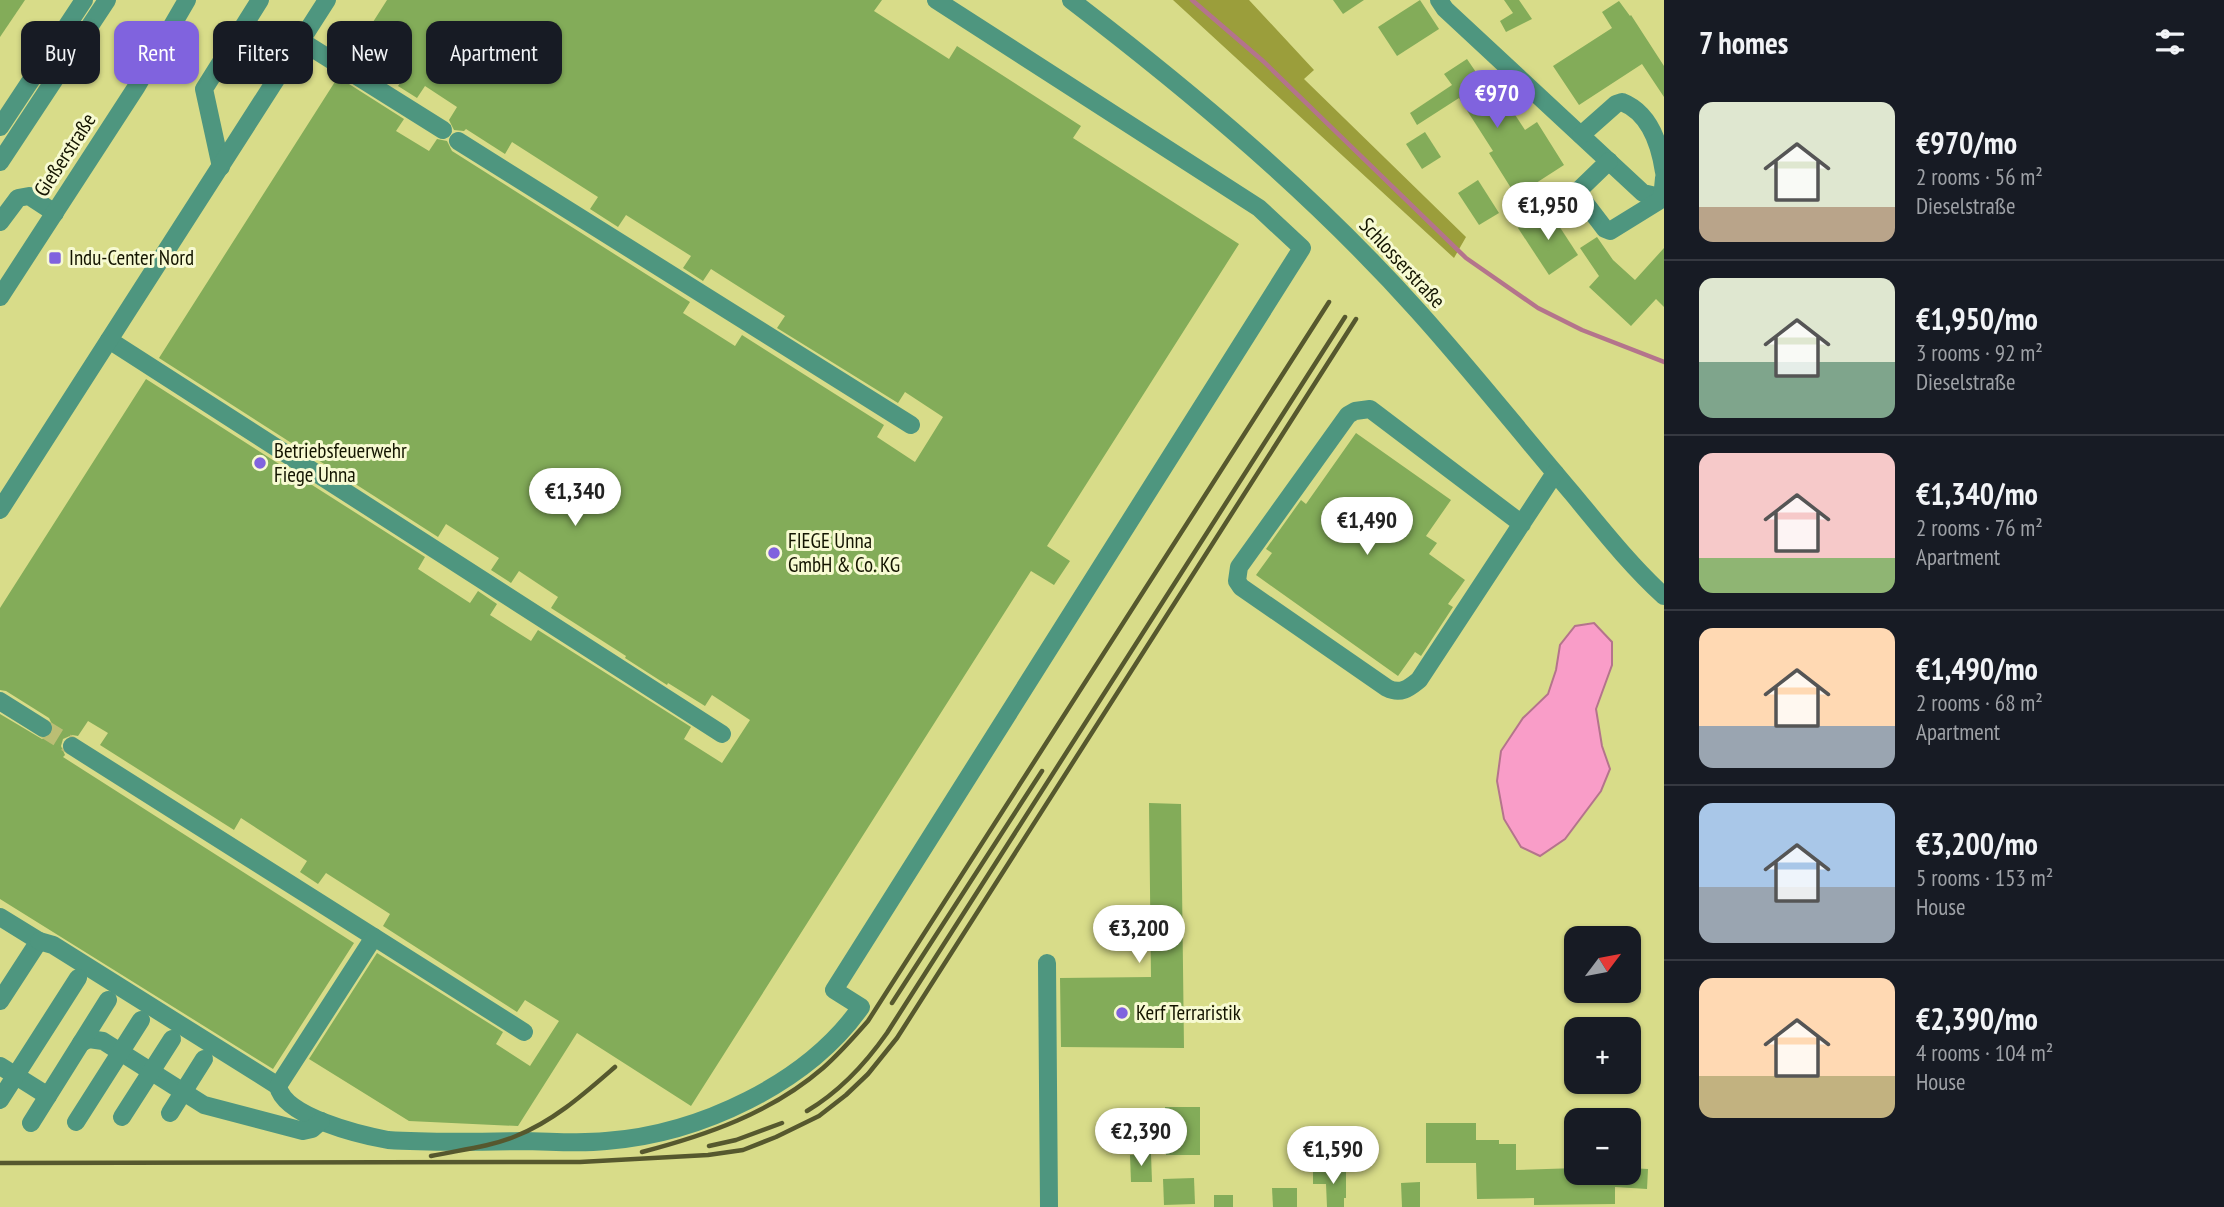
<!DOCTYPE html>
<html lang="en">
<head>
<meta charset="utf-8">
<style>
  body { margin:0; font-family:"PT Sans Narrow",sans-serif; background:#242831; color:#f1f3f6; height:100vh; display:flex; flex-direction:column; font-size:26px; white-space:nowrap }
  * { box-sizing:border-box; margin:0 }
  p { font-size:23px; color:#9ea1a6 }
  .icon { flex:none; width:38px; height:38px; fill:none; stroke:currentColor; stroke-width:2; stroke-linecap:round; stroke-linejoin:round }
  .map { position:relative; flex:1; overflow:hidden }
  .sheet { display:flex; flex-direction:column; background:#171b24; width:560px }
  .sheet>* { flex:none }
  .guide { position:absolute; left:21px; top:21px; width:665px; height:63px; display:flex; gap:14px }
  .needle { width:46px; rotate:58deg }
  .controls { position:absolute; left:1564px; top:926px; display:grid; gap:14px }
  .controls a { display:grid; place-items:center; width:77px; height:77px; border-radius:14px; background:#171b24; box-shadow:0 2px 5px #0004; font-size:35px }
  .price { position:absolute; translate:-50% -60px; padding:0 16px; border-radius:24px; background:#fff; color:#222; font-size:23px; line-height:46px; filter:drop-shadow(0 2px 4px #0008) }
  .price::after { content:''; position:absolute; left:50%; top:42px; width:21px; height:16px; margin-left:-10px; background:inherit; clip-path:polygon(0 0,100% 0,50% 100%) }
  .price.active { background:#8063de; color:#fff }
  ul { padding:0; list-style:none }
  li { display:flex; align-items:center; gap:21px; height:175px; padding:0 35px }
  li+li { border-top:2px solid #363941 }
  li span { display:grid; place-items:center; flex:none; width:196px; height:140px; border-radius:14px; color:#555 }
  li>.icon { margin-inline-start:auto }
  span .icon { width:84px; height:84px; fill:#fffc; stroke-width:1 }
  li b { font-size:30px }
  h2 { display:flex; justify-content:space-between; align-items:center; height:84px; padding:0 35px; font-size:30px }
  .pill { padding:0 24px; border-radius:14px; background:#171b24; box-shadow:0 2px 5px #0004; font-size:24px; line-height:63px }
  .pill.active { background:#8063de; color:#fff }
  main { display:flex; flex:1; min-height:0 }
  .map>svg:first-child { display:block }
  .forest { fill:#9b9e3b }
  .water { fill:#f99dc8; stroke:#b4748c; stroke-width:2 }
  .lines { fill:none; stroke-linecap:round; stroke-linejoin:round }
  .stream { stroke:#b4748c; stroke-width:4.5 }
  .building { fill:#83ac59 }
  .minor-tunnel { stroke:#bbbe74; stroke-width:18; stroke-dasharray:18 9; stroke-linecap:butt }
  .minor { stroke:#4e967f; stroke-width:18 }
  .rail { stroke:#56582e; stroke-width:4.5 }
  .poi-dot { fill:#8063de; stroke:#f7fad2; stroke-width:2.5 }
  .labels { text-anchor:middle; stroke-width:6; stroke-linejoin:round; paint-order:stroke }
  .street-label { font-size:21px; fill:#141500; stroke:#f7fad2 }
  .poi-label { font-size:21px; fill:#141500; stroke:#f7fad2; text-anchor:start }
</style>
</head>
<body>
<main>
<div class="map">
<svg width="1664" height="1207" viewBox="0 0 1664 1207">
  <rect width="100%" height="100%" fill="#d8dc89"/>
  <!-- forest -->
  <polygon class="forest" points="1173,0 1249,0 1314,70 1304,79 1466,237 1454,258"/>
  <!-- water -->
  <polygon class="water" points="1594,623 1612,642 1612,665 1596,709 1602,746 1610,769 1601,791 1565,839 1540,856 1521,847 1504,819 1497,781 1501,751 1523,718 1548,694 1556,670 1560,645 1575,626"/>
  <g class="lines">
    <!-- stream -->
    <polyline class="stream" points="1192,0 1263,61 1466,258 1538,308 1582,330 1664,362"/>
  </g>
  <!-- building -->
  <g class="building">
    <polygon points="0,0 25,0 0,37"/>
    <polygon points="387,0 882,0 874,11 949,59 957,46 1081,126 1073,138 1239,244 1047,546 1070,561 1054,585 1031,571 691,1106 577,1033 518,1126 409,1121 309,1059 377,953 503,1032 496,1044 530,1066 559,1021 525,1000 517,1012 383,926 390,914 326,873 318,884 300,872 307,861 241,818 234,830 100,745 108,733 88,721 78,736 72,735 63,739 61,746 65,755 63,757 354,943 273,1069 0,899 0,714 42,739 52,735 54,728 49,718 6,691 0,690 0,608 146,379 425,557 418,569 470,603 478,591 497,604 490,615 531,641 538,630 691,727 684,739 722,763 750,720 712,695 705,706 668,683 667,685 625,658 626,656 551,608 558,597 519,571 511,583 491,570 499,558 446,524 438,537 159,358 338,77 404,119 396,131 429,151 437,139 447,141 452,151 690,302 683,313 735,346 742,335 884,425 877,437 915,462 943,417 905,392 898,403 777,328 785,316 711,269 703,281 683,268 691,256 626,215 618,227 590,209 598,197 512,142 505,154 466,129 464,131 454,130 449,120 457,107 425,86 417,98 398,86 406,74 359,44"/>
    <polygon points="1333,0 1364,0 1343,14"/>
    <polygon points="1420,0 1439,29 1397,56 1378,27"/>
    <polygon points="1504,0 1519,0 1532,19 1506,32 1500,21 1513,13"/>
    <polygon points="1619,1 1630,16 1631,15 1664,66 1664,97 1642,64 1579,105 1553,66 1612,28 1602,12"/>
    <polygon points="1467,59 1497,103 1504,98 1525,130 1537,122 1564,165 1516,196 1489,153 1493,151 1459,98 1417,125 1410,113 1452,85 1444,74"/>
    <polygon points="1425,132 1441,157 1422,169 1406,144"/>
    <polygon points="1478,180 1499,213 1479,225 1458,193"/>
    <polygon points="1548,209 1578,255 1549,275 1518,228"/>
    <polygon points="1597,237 1613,260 1635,280 1664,248 1664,307 1656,299 1631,326 1589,287 1599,276 1580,248"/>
    <polygon points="1356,433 1451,500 1426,536 1437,543 1429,554 1465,580 1448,604 1453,607 1421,656 1415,652 1398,676 1256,575 1272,553 1266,549 1301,500 1306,504"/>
    <polygon points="1149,803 1181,804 1184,1048 1061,1047 1060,978 1151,977"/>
    <polygon points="1165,1107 1200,1107 1200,1155 1166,1155"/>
    <polygon points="1426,1123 1476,1123 1476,1140 1499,1140 1499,1144 1516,1144 1516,1170 1577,1168 1577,1172 1629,1172 1629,1168 1648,1169 1647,1189 1615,1187 1615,1204 1534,1205 1534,1198 1477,1199 1476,1163 1426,1163"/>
    <polygon points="1151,1154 1152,1182 1131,1182 1130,1155"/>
    <polygon points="1313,1170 1346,1170 1346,1198 1344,1198 1344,1207 1327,1207 1326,1184 1313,1184"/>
    <polygon points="1194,1178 1195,1204 1164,1205 1163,1179"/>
    <polygon points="1420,1182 1420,1207 1402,1207 1401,1183"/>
    <polygon points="1272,1188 1297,1188 1297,1207 1273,1207"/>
    <rect x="1214" y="1195" width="19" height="12"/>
  </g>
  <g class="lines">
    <!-- minor-tunnel -->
    <polyline class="minor-tunnel" points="43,728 72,746"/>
    <!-- minor -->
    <g class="minor">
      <path d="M1071 0C1194 94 1314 195 1418 311 1471 370 1520 432 1572 493 1601 528 1630 565 1664 596"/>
      <polyline points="1439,0 1445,9 1643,193 1664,198"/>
      <polyline points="301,41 443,130"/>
      <polyline points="0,127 84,0"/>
      <path d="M1581 135 1616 104 1622 102C1650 113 1660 145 1664 172"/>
      <polyline points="458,141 911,425"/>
      <polyline points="1609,161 1579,190 1579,195 1605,229 1610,231 1662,199 1664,178"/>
      <polyline points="0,162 107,0"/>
      <polyline points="221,167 204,89 260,0"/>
      <polyline points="0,222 18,198 29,196 55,213"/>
      <polyline points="0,297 137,86 187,0"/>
      <polyline points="109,340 722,734"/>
      <polyline points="0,510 327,0"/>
      <path d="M1522 524 1370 409 1355 411 1348 415 1239 567 1237 581 1241 587 1387 688C1401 695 1409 688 1419 680L1555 473"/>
      <polyline points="0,701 43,728"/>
      <polyline points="72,746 374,937"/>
      <polyline points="0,917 39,941 0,1001"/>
      <polyline points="39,941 53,945 278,1086"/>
      <polyline points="1047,963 1049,1207"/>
      <path d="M524 1032 374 937 278 1086C284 1117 361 1135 388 1140 432 1143 477 1142 521 1141 549 1141 578 1144 606 1141 699 1134 807 1084 861 1007L834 990 1302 248 1259 208 936 0"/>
      <polyline points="81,1043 89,1039 103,1041 204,1105 303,1131 312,1129 321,1121"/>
      <polyline points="0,1066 48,1096"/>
      <polyline points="0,1100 78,978"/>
      <polyline points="170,1113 204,1059"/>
      <polyline points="122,1117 172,1039"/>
      <polyline points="76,1122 141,1020"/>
      <polyline points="31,1123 108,1000"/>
    </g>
    <!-- rail -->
    <g class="rail">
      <polyline points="892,1003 1042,771"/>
      <path d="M807 1111C839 1092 866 1063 887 1033L1345 317"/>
      <polyline points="709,1146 736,1140 782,1123"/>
      <path d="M642 1152C707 1135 771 1113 823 1068 839 1054 854 1037 868 1021L1329 302"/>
      <path d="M431 1156C459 1150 490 1147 516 1136 554 1121 585 1093 615 1067"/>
      <polyline points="0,1163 580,1162 708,1155 743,1150 776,1137 819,1116 846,1095 868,1074 897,1038 1356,319"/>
    </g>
  </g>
  <!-- markers -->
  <g class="poi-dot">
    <rect x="48" y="251" width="14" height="14" rx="3.5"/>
    <circle cx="260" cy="463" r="7"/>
    <circle cx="774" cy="553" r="7"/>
    <circle cx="1122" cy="1013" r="7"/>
  </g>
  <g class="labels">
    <!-- street labels -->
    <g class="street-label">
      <text transform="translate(65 155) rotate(-57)" y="7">Gießerstraße</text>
      <text transform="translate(1402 263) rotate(47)" y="7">Schlosserstraße</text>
    </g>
    <!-- poi labels -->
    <g class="poi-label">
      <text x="69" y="265">Indu-Center Nord</text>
      <text x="274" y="458">Betriebsfeuerwehr<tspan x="274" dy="24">Fiege Unna</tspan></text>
      <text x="788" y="548">FIEGE Unna<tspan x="788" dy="24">GmbH &amp; Co. KG</tspan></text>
      <text x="1136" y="1020">Kerf Terraristik</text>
    </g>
  </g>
</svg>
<div class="controls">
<a><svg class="needle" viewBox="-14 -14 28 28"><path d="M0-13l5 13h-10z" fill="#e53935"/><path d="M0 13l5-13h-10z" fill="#9ea1a6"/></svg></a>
<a>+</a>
<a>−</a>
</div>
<b class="price active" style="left:1497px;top:130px">€970</b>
<b class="price" style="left:1548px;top:242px">€1,950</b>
<b class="price" style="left:575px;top:528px">€1,340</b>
<b class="price" style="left:1367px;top:557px">€1,490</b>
<b class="price" style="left:1139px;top:965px">€3,200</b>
<b class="price" style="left:1141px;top:1168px">€2,390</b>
<b class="price" style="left:1333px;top:1186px">€1,590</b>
<div class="guide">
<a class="pill">Buy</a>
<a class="pill active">Rent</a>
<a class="pill">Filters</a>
<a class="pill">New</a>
<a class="pill">Apartment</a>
</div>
</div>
<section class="sheet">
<h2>7 homes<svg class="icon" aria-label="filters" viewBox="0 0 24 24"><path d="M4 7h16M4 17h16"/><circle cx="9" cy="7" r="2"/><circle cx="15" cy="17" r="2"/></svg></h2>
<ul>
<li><span style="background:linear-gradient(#dfe7d0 75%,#b9a48a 0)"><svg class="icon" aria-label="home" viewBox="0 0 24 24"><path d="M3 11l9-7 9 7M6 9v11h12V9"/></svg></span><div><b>€970/mo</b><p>2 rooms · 56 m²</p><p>Dieselstraße</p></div></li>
<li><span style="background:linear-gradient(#dfe7d0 60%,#7fa58c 0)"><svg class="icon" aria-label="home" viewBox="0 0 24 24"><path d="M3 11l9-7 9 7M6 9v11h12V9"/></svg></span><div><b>€1,950/mo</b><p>3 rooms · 92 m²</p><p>Dieselstraße</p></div></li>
<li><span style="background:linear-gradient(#f6c9c9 75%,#8fb573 0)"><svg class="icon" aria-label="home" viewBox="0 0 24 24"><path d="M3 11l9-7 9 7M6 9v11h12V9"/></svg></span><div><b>€1,340/mo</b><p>2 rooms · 76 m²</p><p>Apartment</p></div></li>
<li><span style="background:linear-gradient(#ffd9b3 70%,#9aa5b1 0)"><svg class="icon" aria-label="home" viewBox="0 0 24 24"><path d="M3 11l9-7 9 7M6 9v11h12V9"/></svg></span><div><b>€1,490/mo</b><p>2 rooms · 68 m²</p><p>Apartment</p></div></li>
<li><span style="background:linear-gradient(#a9c7e8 60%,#9aa5b1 0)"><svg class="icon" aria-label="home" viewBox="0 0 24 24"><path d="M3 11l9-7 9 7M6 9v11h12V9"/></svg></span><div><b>€3,200/mo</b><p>5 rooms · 153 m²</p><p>House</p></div></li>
<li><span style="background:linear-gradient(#ffd9b3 70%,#c2b280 0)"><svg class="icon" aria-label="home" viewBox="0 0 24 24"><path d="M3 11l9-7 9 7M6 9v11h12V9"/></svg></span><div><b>€2,390/mo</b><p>4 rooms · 104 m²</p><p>House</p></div></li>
</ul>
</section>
</main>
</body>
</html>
